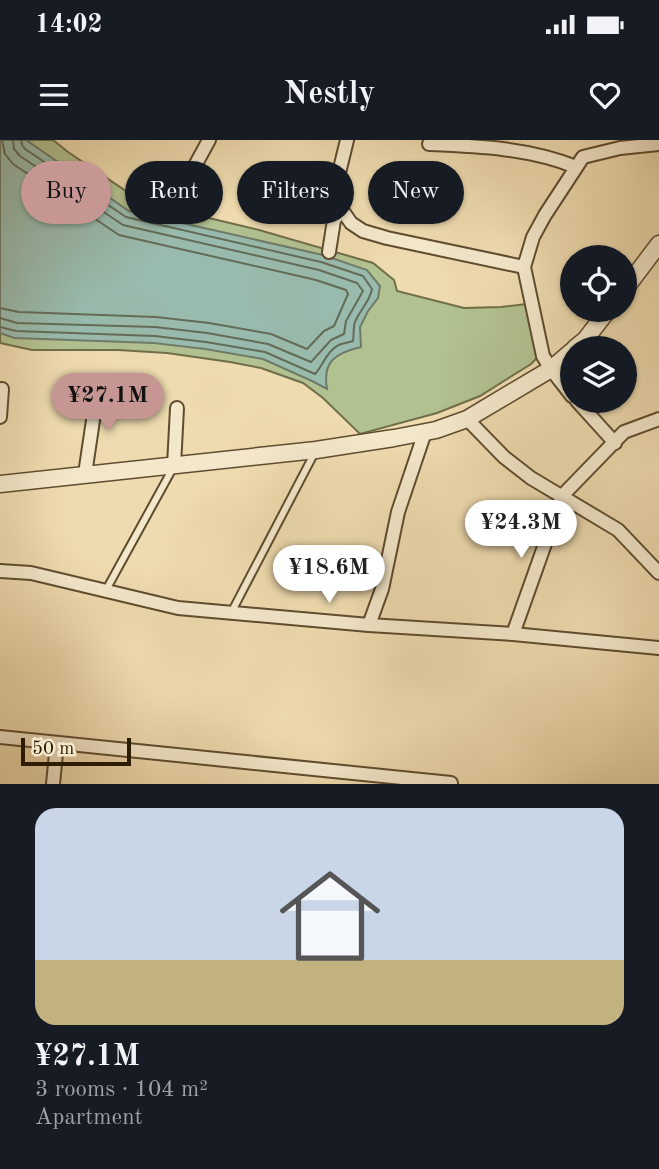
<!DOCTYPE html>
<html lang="en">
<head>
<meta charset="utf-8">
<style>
  body { margin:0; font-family:"Old Standard TT",serif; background:#20242c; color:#f1f3f6; height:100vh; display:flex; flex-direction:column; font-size:26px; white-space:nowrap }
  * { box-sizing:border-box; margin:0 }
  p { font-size:23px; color:#9ea1a6 }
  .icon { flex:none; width:38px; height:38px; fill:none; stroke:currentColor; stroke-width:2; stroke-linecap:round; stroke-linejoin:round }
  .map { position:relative; height:644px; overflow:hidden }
  .sheet { display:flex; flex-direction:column; background:#171b24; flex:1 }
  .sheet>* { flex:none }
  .guide { position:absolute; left:21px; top:21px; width:618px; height:63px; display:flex; gap:14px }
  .buttons { position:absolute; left:560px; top:105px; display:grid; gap:14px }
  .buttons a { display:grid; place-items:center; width:77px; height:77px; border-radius:50%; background:#171b24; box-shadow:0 2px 5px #0004; font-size:35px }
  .scale { position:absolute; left:21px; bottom:18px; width:110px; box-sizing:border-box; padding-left:7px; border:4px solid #2f1c04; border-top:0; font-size:19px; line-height:24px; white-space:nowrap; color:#2f1c04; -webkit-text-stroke:5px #f4e8cb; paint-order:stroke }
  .price { position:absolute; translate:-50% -60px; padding:0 16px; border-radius:24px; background:#fff; color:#222; font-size:23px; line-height:46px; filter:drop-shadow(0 2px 4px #0008) }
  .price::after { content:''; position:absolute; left:50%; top:42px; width:21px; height:16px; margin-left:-10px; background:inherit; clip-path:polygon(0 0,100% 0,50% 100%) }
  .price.current { background:#c59692; color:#111 }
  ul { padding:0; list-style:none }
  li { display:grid; align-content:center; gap:14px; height:371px; padding:0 35px }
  li span { display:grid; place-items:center; height:217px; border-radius:21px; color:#555 }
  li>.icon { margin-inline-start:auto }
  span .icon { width:126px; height:126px; fill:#fffc; stroke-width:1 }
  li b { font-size:30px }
  .tag { padding:0 24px; border-radius:32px; background:#171b24; box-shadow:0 2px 5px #0004; font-size:24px; line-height:63px }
  .tag.current { background:#c59692; color:#111 }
  .status { display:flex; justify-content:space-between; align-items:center; height:49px; padding:0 35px; background:#171b24; direction:ltr }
  .status svg { height:19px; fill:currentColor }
  header { display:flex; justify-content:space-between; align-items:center; height:91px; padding:0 35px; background:#171b24; font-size:32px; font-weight:700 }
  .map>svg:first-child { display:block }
  .green { fill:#b2c190; stroke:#706e4a; stroke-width:2 }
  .water { fill:#99bbad; stroke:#6f7b69; stroke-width:2 }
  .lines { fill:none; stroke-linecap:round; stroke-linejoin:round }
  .shore { stroke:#646c58; stroke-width:2 }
  .service-casing { stroke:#5f4c2f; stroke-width:10 }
  .minor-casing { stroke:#5f4c2f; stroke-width:16 }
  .tertiary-casing { stroke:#5f4c2f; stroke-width:19 }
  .service { stroke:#f4e8cb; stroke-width:6 }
  .minor { stroke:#f4e8cb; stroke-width:12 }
  .tertiary { stroke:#f4e8cb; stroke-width:16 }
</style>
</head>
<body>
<div class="status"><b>14:02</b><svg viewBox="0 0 49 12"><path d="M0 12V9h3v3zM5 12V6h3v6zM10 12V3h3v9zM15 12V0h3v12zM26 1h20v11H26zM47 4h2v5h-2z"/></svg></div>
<header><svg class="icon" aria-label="menu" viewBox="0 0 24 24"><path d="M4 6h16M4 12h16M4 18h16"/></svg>Nestly<svg class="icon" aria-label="heart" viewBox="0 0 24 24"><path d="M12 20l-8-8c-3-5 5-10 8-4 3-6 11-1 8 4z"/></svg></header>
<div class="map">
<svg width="659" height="644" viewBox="0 0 659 644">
  <rect width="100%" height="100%" fill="#eedbaf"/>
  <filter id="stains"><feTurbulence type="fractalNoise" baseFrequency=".00286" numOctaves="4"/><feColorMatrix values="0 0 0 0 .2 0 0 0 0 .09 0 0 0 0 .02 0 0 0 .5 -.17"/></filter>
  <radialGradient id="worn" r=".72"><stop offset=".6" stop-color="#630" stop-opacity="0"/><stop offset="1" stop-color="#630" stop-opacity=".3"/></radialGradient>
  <!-- green -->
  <polygon class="green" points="0,0 53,0 68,12 135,57 184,72 259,90 373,123 394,140 397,151 464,168 501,167 526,164 537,218 531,224 480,256 437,273 360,294 323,258 303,243 261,228 230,222 167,213 118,210 32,210 0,203"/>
  <!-- water -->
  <path class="water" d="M0 0H26L129 71 323 115 367 130 380 146 378 158 368 171 360 187 361 207C336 213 322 221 327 249L312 241 263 219 205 209 154 203 14 198 0 193Z"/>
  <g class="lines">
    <!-- shore -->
    <g class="shore">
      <polyline points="0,168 19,172 156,177 209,183 271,194 307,209 324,191 334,186 348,154 346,150 316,140 119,95 13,24 5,14 2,0"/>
      <polyline points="0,178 17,183 155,187 207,193 268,204 311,222 331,200 344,194 346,181 363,151 357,143 319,130 123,85 20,16 14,9 13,0"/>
      <path d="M0 187 16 191 155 196 206 202 265 212 315 234C323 226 326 212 337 206 341 203 348 203 353 201 354 195 353 188 355 182 360 170 370 161 372 149L363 136 321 122 126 77 25 9 22 5 21 0"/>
    </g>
    <defs>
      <g id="service">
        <polyline points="106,450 173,328"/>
        <polyline points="231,473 315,312"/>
      </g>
      <g id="minor">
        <polyline points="347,0 338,37 338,55 342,70 351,83 363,91 387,98 524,127"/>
        <path d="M429 4C478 6 530 8 576 27"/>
        <polyline points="179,55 209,0"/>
        <polyline points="329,112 334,80 342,70"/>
        <polyline points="572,256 551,229 543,216 524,127 533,97 545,75 583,17 620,8 659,4"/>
        <polyline points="577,261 615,303"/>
        <polyline points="0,277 2,249"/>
        <polyline points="467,279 504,317 531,338 618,390 659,433"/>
        <polyline points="174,326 177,268"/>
        <polyline points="85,334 98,247"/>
        <polyline points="0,431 31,433 178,468 369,485 513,494 659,508"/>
        <polyline points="369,485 382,449 398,372 425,292"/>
        <polyline points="513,494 562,356 624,292 659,279"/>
        <polyline points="0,597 451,643"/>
        <polyline points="53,644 57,603"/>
      </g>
      <g id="tertiary">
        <polyline points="625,149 659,104"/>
        <polyline points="575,208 585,200 608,170"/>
        <polyline points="0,344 316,310 394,298 436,290 467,279 551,229 572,211"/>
      </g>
    </defs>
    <!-- service casing -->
    <use href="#service" class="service-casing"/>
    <!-- minor casing -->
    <use href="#minor" class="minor-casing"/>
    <!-- tertiary casing -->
    <use href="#tertiary" class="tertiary-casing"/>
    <!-- service -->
    <use href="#service" class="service"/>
    <!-- minor -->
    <use href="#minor" class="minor"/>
    <!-- tertiary -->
    <use href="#tertiary" class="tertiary"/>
  </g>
  <rect width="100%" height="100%" filter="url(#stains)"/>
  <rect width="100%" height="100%" fill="url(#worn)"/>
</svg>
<div class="buttons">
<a><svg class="icon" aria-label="locate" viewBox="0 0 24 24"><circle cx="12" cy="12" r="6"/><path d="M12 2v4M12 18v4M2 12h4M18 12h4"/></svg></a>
<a><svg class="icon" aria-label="layers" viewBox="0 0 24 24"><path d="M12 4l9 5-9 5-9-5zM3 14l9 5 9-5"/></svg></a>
</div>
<div class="scale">50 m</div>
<b class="price current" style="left:108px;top:293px">¥27.1M</b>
<b class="price" style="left:521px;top:420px">¥24.3M</b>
<b class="price" style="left:329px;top:465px">¥18.6M</b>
<div class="guide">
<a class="tag current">Buy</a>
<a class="tag">Rent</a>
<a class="tag">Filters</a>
<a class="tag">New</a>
</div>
</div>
<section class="sheet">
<ul>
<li><span style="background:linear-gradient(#c9d6e8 70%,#c2b280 0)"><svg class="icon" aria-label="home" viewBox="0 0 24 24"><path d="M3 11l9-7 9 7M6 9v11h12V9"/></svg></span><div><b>¥27.1M</b><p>3 rooms · 104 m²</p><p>Apartment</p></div></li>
</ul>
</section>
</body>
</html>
